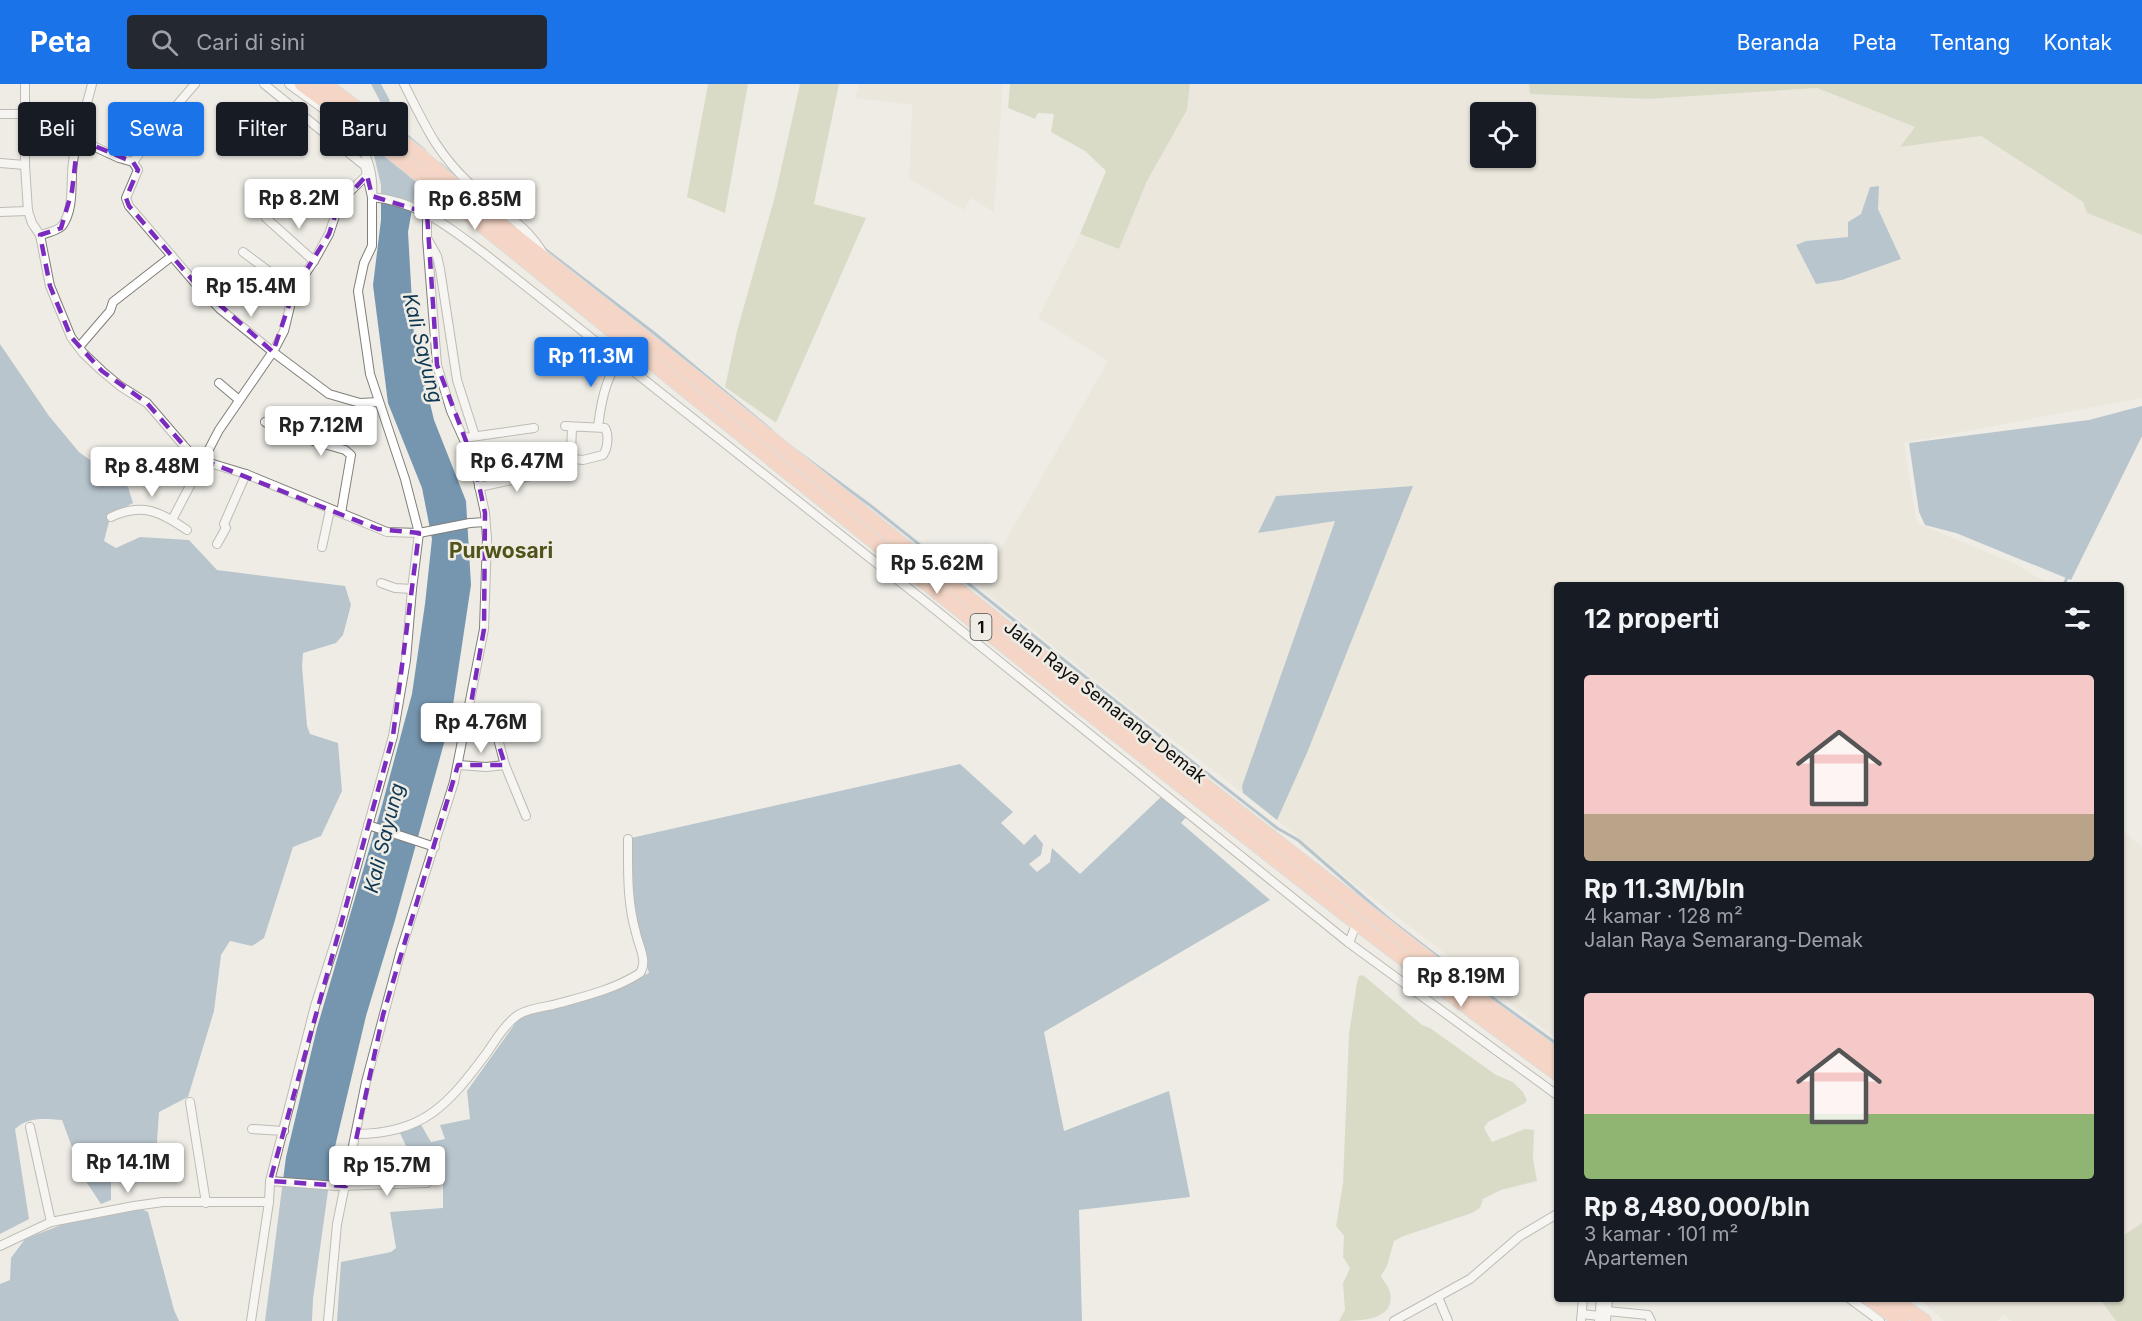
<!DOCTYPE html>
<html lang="id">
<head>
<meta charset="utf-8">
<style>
  body { margin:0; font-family:Inter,sans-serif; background:#242831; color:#f1f3f6; height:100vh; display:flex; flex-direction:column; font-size:22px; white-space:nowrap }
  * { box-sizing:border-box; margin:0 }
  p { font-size:20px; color:#9ea1a6 }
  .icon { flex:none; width:33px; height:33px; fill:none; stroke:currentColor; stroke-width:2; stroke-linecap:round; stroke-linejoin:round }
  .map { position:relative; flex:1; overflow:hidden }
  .panel { position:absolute; left:1554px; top:498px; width:570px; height:720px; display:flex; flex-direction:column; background:#171b24; border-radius:6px; box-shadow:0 2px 4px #0004 }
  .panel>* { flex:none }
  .top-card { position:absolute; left:18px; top:18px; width:570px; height:54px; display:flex; gap:12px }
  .buttons { position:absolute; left:1470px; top:18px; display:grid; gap:12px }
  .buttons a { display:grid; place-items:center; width:66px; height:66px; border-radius:6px; background:#171b24; box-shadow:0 2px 4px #0004; font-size:30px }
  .price { position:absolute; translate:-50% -51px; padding:0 14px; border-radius:6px; background:#fff; color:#222; font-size:20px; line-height:39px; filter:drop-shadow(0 2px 3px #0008) }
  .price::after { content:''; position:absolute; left:50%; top:36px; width:18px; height:14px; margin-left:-9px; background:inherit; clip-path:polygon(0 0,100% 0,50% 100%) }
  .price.active { background:#1a73e8; color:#fff }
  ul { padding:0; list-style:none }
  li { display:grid; align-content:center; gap:12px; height:318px; padding:0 30px }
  li span { display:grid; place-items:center; height:186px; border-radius:6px; color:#555 }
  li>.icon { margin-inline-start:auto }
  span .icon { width:108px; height:108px; fill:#fffc; stroke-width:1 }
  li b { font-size:26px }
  h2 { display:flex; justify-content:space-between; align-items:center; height:72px; padding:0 30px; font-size:26px }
  .pill { padding:0 21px; border-radius:6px; background:#171b24; box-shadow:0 2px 4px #0004; font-size:21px; line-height:54px }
  .pill.active { background:#1a73e8; color:#fff }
  header { display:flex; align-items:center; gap:36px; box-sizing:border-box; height:84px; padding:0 30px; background:#1a73e8; color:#fff }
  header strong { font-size:28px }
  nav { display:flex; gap:33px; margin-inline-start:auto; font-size:21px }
  .search { width:420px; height:54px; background:#242831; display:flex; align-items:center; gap:15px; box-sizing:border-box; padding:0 21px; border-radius:6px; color:#9ea1a6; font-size:22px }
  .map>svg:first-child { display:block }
  .built { fill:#e6e1d3; fill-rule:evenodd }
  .green { fill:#c2c6a2 }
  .water { fill:#7696b0 }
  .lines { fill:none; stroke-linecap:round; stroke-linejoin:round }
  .stream { stroke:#7696b0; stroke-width:3 }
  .canal { stroke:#7696b0; stroke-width:9 }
  .minor-casing { stroke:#817f79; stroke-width:10 }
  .trunk-casing { stroke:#cacac9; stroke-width:16 }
  .minor { stroke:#fff; stroke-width:8 }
  .trunk { stroke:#fcba9f; stroke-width:14 }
  .marked { fill:none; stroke:#7b2cbf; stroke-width:4.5; stroke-dasharray:12 8; stroke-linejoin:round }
  .labels { text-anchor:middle; stroke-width:5; stroke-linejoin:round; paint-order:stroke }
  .shield { fill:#eeece5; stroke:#504f4c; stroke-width:1.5 }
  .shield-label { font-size:16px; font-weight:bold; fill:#0d0c0a }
  .street-label { font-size:18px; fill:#0d0c0a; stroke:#eeece5 }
  .water-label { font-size:20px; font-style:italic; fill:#0e3752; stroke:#eeece5 }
  .quarter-label { font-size:21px; font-weight:bold; fill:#515217; stroke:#eeece5 }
</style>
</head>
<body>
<header>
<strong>Peta</strong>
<div class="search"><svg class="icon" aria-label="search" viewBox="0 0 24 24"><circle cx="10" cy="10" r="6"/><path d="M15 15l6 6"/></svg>Cari di sini</div>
<nav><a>Beranda</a><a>Peta</a><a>Tentang</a><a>Kontak</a></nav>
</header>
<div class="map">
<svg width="2142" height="1237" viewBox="0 0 2142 1237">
  <rect width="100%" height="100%" fill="#eeece5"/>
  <!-- built -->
  <g class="built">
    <polygon points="859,0 1003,0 994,128 971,114 964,126 909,95 912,21 855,14"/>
    <path d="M1190 0H1529L1530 10 1648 15 1817 4 1915 43 1901 63 1980 52 2083 118 2087 129 2142 151V314L1904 359 1917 439 2016 480 2050 501H1557V955L1349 796 1277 736 1307 669 1413 402 1276 412 1259 449 1335 437 1242 702 1243 709 1123 618 979 503 1108 277 1038 234 1080 150 1119 165 1147 97 1187 26ZM1480 28H1526V74H1480ZM1878 102V125L1901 175 1842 196 1816 200 1796 161 1806 157 1849 153 1848 138 1861 130 1870 103Z"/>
    <polygon points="2121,745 2142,763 2142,1139 2121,1153"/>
    <polygon points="1919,1215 2100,1215 2116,1237 2012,1237 2003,1231 1997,1237 1944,1237"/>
  </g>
  <!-- green -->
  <g class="green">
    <polygon points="708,0 748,0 725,129 687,113"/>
    <polygon points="800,0 839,0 814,120 866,134 776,339 725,303 737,247 775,112"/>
    <polygon points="1010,0 1190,0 1187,26 1147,97 1119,165 1080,150 1106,87 1085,67 1051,48 1054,30 1038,29 1035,35 1008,24"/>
    <polygon points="1529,0 2142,0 2142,151 2087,129 2083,118 1981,52 1900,63 1915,43 1817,4 1648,15 1530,10"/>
    <path d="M1363 891 1422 941 1430 944 1496 991 1513 998 1523 1008 1527 1016 1525 1019 1488 1038 1484 1044 1492 1058 1525 1045 1534 1046 1533 1075 1537 1097 1501 1106 1483 1115 1480 1124 1472 1129 1404 1152 1394 1157 1387 1182 1381 1192C1384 1198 1389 1203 1390 1208 1396 1237 1360 1237 1339 1237L1345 1226 1343 1199 1350 1184 1343 1173 1344 1152 1336 1142 1343 1099 1349 950 1357 898 1359 892Z"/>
    <polygon points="2142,1139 2142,1237 2116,1237 2100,1215 2121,1215 2121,1153"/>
  </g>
  <!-- water -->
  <g class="water">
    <polygon points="372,63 417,97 408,148 414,253 434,336 466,417 471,501 451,634 395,836 366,932 333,1071 313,1215 312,1237 265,1237 286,1073 317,944 381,725 412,610 425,520 432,455 422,404 388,319 373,201 381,136 381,101"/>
    <polygon points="1879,102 1878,125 1901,175 1842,196 1816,200 1796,161 1806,157 1848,153 1848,138 1861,130 1870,103"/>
    <path d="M0 260 49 332 79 368 128 403 133 419 111 430 104 457 116 464 140 453 189 456 217 486 345 502 351 521 343 551 336 559 303 569 302 582 307 642 310 650 338 659 342 707 321 752 293 763 264 854 252 862 230 857 221 871 214 927 188 1013 159 1028 156 1072 124 1079 111 1096V1116L101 1120 83 1093 62 1036C45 1035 29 1032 15 1045L29 1135 0 1150Z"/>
    <polygon points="2142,322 2142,352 2071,496 1956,449 1925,441 1919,428 1909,359 2089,336"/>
    <polygon points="1413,402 1307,669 1277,736 1243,709 1242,702 1335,437 1258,449 1276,412"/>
    <polygon points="960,680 1013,728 1001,739 1024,761 1035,750 1043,760 1041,771 1029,780 1037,788 1050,778 1052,764 1080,790 1162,712 1187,732 1181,739 1270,816 1044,948 1064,1047 1169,1007 1190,1113 1079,1126 1082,1237 337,1237 341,1178 391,1168 396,1164 390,1128 443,1124 443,1080 414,1079 399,1047 420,1039 431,1058 445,1055 440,1041 470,1035 467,1007 519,934 581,914 591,915 597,910 649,889 636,845 630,802 631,754"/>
    <polygon points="139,1124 148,1128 174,1226 179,1237 0,1237 0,1200 10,1196 11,1174 25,1155 74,1136"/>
  </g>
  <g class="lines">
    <!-- stream -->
    <g class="stream">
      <polyline points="388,40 401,47 424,66"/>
      <polyline points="440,80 508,138"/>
      <polyline points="542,163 654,249 771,346"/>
      <polyline points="795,366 871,422 1172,662 1277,744 1298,756 1389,835 1473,900 1557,960"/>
      <polyline points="2064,501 2068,491"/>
    </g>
    <!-- canal -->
    <polyline class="canal" points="376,0 385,17 388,49"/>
    <defs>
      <g id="minor">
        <polyline points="25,0 25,81 28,127 32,139 40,151 50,202 71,253 83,269 102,287 120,302 147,319 184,362 193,372 203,377 246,390 387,448 419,449 470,439 485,438"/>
        <polyline points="195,0 164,36 133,78 138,86 126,114 129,122 195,199 220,225 273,268 329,310 360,319 379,318"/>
        <path d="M289 0C330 31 377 54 372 113 418 117 450 144 485 170L927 519 1349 859 1557 1011"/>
        <path d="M404 0C425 41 436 68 470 100 495 124 527 140 544 171"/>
        <polyline points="0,30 24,30"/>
        <polyline points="78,55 119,74 133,78"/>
        <polyline points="0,79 25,81"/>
        <polyline points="0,128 28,127"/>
        <polyline points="266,134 314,177"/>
        <path d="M40 151C47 149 57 147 62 142 75 124 70 98 73 78 76 52 86 25 92 0"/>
        <polyline points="428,156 437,172 440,185 457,296 475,352"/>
        <polyline points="243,168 294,206"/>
        <polyline points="79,263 110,227 113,218 172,172"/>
        <polyline points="219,299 238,315"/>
        <polyline points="265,338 279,347 345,366 351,371 341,429"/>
        <path d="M565 342 605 344C609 351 608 364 603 371L583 376 574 375 571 369 572 343"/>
        <path d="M598 343C602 309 608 289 628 261"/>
        <polyline points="464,354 534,344"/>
        <polyline points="479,403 550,388"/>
        <path d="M111 433C142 418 161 428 187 446"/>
        <polyline points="172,436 219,346 274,266 284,247 294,206 314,177 329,150 338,123 343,114 367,91"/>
        <polyline points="217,460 226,444 224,440 246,390"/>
        <polyline points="322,463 330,426"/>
        <polyline points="381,499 395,504 412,505"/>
        <polyline points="469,631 487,634 494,640 505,681 526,732"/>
        <polyline points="458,681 486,683 505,681"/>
        <polyline points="368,741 435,763"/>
        <polyline points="1349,859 1357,838"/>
        <polyline points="190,1018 206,1119"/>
        <polyline points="30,1043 51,1138"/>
        <polyline points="252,1045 284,1047"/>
        <path d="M356 1050C423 1050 448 1021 486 970 495 957 505 940 518 931 527 925 543 923 553 921 582 913 614 906 640 889 648 877 639 863 636 849 627 818 628 787 628 755"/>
        <polyline points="270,1097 337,1102 427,1099"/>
        <polyline points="0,1162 51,1138 134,1122 163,1118 269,1118"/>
        <polyline points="1438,1213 1448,1237"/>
        <polyline points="1850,1215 1880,1237"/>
        <polyline points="1607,1227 1648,1231 1651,1237"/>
        <polyline points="1582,1230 1599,1232"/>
        <polyline points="251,1237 269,1118 270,1097 315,922 340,843 393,652 406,576 412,505 419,449 405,395 370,290 366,262 358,207 364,179 372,162 372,113 365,82 264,0"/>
        <polyline points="328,1237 337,1140 366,998 401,866 454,698 484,545 487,454 485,429 474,378 451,327 437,281 427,154 427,129 439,109"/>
        <polyline points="1394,1237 1470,1195 1520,1152 1557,1130"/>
        <polyline points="1581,1237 1583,1215"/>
        <polyline points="1599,1237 1601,1215"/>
        <polyline points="1606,1237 1608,1215"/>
      </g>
      <g id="trunk">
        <path d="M302 0 362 44C608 243 854 443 1102 639 1252 757 1402 877 1557 989"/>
        <polyline points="324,0 418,70 486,129 698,296 1125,640 1494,926 1557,972"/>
        <polyline points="1870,1215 1901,1237"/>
        <polyline points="1893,1215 1924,1237"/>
      </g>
    </defs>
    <!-- minor casing -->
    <use href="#minor" class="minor-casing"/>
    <!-- trunk casing -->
    <use href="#trunk" class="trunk-casing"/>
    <!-- minor -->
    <use href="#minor" class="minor"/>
    <!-- trunk -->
    <use href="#trunk" class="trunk"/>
  </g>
  <!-- marked area -->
  <path d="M0 0H2142V1237H0ZM78 55 133 78 138 86 126 114 129 122 195 199 273 268 294 206 329 150 338 123 367 91 372 112 427 129 437 281 474 378 485 429 484 545 469 631 491 636 505 681H458L383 931 346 1102 270 1097 393 652 419 449 378 445 193 372 147 319 102 287 71 253 50 202 40 151 61 144 72 107Z" fill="#eeece5" fill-opacity=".55" fill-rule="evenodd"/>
  <path class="marked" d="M78 55 133 78 138 86 126 114 129 122 195 199 273 268 294 206 329 150 338 123 367 91 372 112 427 129 437 281 474 378 485 429 484 545 469 631 491 636 505 681H458L383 931 346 1102 270 1097 393 652 419 449 378 445 193 372 147 319 102 287 71 253 50 202 40 151 61 144 72 107Z"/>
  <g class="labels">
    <!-- shield labels -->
    <rect class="shield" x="970.5" y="530" width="21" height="26" rx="4.5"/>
    <g class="shield-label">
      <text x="981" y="549">1</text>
    </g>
    <!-- street labels -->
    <g class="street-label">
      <text transform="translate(1105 618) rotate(38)" y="6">Jalan Raya Semarang-Demak</text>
    </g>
    <!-- water labels -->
    <g class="water-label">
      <text transform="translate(423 264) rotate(76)" y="7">Kali Sayung</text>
      <text transform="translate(384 754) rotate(-76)" y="7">Kali Sayung</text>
    </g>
    <!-- quarter labels -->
    <g class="quarter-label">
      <text x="501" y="474">Purwosari</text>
    </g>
  </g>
</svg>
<div class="buttons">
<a><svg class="icon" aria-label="locate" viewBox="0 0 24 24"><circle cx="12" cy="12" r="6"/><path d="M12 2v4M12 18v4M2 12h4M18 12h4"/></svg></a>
</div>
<b class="price" style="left:299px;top:146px">Rp 8.2M</b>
<b class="price" style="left:475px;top:147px">Rp 6.85M</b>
<b class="price" style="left:251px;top:234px">Rp 15.4M</b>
<b class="price active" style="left:591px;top:304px">Rp 11.3M</b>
<b class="price" style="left:321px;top:373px">Rp 7.12M</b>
<b class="price" style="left:517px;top:409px">Rp 6.47M</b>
<b class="price" style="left:152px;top:414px">Rp 8.48M</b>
<b class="price" style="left:937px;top:511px">Rp 5.62M</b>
<b class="price" style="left:481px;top:670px">Rp 4.76M</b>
<b class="price" style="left:1461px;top:924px">Rp 8.19M</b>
<b class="price" style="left:128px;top:1110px">Rp 14.1M</b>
<b class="price" style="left:387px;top:1113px">Rp 15.7M</b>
<div class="top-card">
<a class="pill">Beli</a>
<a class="pill active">Sewa</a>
<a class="pill">Filter</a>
<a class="pill">Baru</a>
</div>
<section class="panel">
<h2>12 properti<svg class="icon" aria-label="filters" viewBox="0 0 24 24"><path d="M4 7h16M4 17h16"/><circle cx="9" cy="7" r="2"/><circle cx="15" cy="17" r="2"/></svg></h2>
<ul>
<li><span style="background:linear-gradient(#f6c9c9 75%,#b9a48a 0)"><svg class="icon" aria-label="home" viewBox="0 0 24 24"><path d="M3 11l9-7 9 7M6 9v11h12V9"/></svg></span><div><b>Rp 11.3M/bln</b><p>4 kamar · 128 m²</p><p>Jalan Raya Semarang-Demak</p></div></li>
<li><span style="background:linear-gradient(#f6c9c9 65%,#8fb573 0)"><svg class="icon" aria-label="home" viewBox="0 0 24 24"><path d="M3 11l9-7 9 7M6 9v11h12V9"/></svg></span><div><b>Rp 8,480,000/bln</b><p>3 kamar · 101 m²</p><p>Apartemen</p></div></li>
</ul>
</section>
</div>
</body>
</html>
